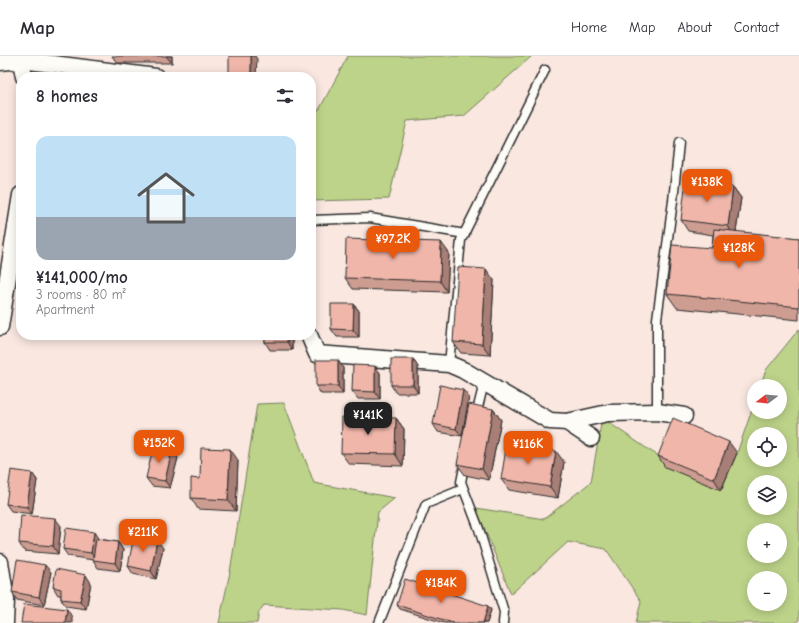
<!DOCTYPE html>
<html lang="en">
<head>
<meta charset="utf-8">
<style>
  body { margin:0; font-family:"Comic Neue",sans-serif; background:#f7f7f7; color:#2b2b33; height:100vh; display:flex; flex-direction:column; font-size:15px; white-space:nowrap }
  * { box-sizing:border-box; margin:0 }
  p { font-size:13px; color:#7c7c81 }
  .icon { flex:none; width:22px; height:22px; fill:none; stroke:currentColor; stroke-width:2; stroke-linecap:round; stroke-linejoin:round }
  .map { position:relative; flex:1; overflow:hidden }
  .side { position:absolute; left:16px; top:16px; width:300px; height:268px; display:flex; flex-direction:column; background:#fff; border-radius:16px; box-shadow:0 2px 10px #0003 }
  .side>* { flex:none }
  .needle { width:26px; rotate:254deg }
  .buttons { position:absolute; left:747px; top:323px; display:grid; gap:8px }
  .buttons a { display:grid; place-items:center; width:40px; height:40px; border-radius:50%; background:#fff; box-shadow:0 2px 10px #0003; font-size:20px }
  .price { position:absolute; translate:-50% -34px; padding:0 9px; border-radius:8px; background:#ea580c; color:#fff; font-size:13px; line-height:26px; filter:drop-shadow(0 1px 2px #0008) }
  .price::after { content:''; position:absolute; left:50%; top:24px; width:12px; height:9px; margin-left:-6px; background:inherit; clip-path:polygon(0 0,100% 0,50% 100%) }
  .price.on { background:#222; color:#fff }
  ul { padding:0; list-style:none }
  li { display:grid; align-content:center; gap:8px; height:212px; padding:0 20px }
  li span { display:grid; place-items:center; height:124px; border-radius:12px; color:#555 }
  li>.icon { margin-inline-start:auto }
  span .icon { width:72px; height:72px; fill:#fffc; stroke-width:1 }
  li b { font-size:17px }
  h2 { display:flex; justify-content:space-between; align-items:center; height:48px; padding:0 20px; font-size:17px }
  header { display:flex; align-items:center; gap:24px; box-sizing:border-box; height:56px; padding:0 20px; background:#fff; border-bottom:1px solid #e1e1e2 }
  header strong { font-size:19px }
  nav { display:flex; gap:22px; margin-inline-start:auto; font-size:14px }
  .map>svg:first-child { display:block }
  .green { fill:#bdd389; stroke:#747f5a; fill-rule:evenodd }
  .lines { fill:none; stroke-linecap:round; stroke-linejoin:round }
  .service-casing { stroke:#2b2b2b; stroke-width:11 }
  .minor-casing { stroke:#2b2b2b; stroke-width:19 }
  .service { stroke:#fdfcf7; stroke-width:8 }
  .minor { stroke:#fdfcf7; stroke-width:16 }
  .wall { fill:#ce9d92; stroke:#2b2b2b }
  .shaded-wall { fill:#a87f77; stroke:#2b2b2b }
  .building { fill:#f0b6aa; stroke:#2b2b2b }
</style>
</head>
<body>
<header>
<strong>Map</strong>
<nav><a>Home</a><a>Map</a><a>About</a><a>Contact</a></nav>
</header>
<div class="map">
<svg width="799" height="567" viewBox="0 0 799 567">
  <rect width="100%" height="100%" fill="#f9e7e0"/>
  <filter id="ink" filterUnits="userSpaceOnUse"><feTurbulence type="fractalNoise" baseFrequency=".025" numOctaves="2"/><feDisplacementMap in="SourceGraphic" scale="8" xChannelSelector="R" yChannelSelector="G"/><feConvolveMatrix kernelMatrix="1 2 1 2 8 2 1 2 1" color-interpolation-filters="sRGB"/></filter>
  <g filter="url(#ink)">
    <!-- green -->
    <g class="green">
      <polygon points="348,0 532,0 464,60 407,65 389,143 311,145 311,54 319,54"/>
      <path d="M799 273V564L795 567H636L641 545 606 493 568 486 511 538 476 452 544 463 591 426 602 362 652 396 721 434 737 397 754 348V356H780V330H760L766 314ZM754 378H780V404H754ZM754 426H780V452H754ZM754 474H780V500H754ZM754 522H780V548H754Z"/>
      <polygon points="284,347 314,427 395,442 378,456 367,559 343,554 264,549 259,556 257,567 219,567 230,516 257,348"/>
    </g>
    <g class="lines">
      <defs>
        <g id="service">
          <polyline points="311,164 370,162 465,178"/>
          <polyline points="449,308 461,184 545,14"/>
          <polyline points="657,356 657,263 673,145 679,87"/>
          <polyline points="476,359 484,327"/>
          <polyline points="465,406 461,426 479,473 504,556 503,567"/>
          <polyline points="379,567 426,448 463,433"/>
        </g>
        <g id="minor">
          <polyline points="20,0 24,21"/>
          <polyline points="0,6 21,4 156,21"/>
          <polyline points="0,271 21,139"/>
          <polyline points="309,279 317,298 449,308 463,314 550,365 567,366 591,382"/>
          <polyline points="567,366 608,357 657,356 684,360"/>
          <polyline points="0,506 6,544 5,567"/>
        </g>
      </defs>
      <!-- service casing -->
      <use href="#service" class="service-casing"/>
      <!-- minor casing -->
      <use href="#minor" class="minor-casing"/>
      <!-- service -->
      <use href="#service" class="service"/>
      <!-- minor -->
      <use href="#minor" class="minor"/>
    </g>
    <!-- wall -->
    <g class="wall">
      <polygon points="112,0 172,0 172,7 117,7"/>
      <polygon points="733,131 741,142 736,176 799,182 799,264 677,252 667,238 712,192 713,179 688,175 681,164"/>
      <polygon points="449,197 447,236 353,233 345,222"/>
      <polygon points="494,224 490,299 461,297 453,286"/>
      <polygon points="354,248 359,255 359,281 337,281 331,273"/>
      <polygon points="265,279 292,279 292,294 270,294 265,286"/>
      <polygon points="413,303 418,311 418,337 396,337 391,329"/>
      <polygon points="375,310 380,317 380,343 358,343 352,335"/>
      <polygon points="343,312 343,338 321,338 316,330"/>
      <polygon points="469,341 462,380 438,376 433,368"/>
      <polygon points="493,353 501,364 489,424 465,419 457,408"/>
      <polygon points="396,362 404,373 403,410 349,408 341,397"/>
      <polygon points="172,394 178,402 170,432 152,430 146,422"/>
      <polygon points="737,397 721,434 665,411 658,400"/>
      <polygon points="238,404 236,455 198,453 191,442"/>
      <polygon points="564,406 558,442 509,434 501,423"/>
      <polygon points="32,417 37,424 32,458 11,455 6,448"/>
      <polygon points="61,470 58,498 24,495 19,487"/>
      <polygon points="99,483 118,486 123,494 120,515 98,512 93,504 68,500 63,493"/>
      <polygon points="163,492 156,523 133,518 128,510"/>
      <polygon points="51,516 44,549 17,544 12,536"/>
      <polygon points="91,527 86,553 66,550 61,543 61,539 58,539 53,531"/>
      <polygon points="397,549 488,550 491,554 487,567 444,567 400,553"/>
    </g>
    <!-- shaded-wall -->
    <g class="shaded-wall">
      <polygon points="166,0 172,0 172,7"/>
      <polygon points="251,0 255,0 257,3 256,21 251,21"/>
      <polygon points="733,131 741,142 735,182 728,170"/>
      <polygon points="441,186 449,197 447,236 440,225"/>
      <polygon points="486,213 494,224 490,299 482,288"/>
      <polygon points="354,248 359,255 359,281 353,274"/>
      <polygon points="287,279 292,279 292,294 287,286"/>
      <polygon points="413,303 418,311 418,337 413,329"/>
      <polygon points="338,304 343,312 343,338 338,330"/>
      <polygon points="375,310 380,317 380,343 375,336"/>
      <polygon points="463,334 469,341 462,380 456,373"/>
      <polygon points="493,353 501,364 489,424 482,413"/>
      <polygon points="396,362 404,373 403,410 395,398"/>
      <polygon points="729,386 737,397 721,434 714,423"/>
      <polygon points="230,393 238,404 236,455 228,444"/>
      <polygon points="172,394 178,402 170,432 165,425"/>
      <polygon points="556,395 564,406 558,442 550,431"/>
      <polygon points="32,417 37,424 32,458 27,451"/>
      <polygon points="55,462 61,470 58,498 53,490"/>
      <polygon points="94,476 99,484 96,505 91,497"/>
      <polygon points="157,484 163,492 156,523 151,515"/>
      <polygon points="118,486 123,494 120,515 115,507"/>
      <polygon points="45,509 51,516 44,549 39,541"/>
      <polygon points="86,519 91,527 86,553 80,545"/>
      <polygon points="488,550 491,554 487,567 483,567"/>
      <polygon points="67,553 72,561 72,567 65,567"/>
    </g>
    <!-- building -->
    <g class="building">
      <rect x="229" y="0" width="22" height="21"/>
      <polygon points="686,124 733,131 728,170 681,164"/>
      <polygon points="714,173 799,182 799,251 667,238 672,189 712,192"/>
      <polygon points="346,183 441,186 440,225 345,222"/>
      <polygon points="458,211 486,213 482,288 453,286"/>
      <polygon points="331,248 354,248 353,274 331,273"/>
      <rect x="265" y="279" width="22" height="7"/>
      <rect x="391" y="303" width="22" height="26"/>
      <rect x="316" y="304" width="22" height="26"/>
      <polygon points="353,309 375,310 375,336 352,335"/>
      <polygon points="440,329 463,334 456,373 433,368"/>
      <polygon points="469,348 493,353 482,413 457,408"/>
      <polygon points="342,361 396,362 395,398 341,397"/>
      <polygon points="673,362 729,386 714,423 658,400"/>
      <polygon points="507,387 556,395 550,431 501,423"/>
      <polygon points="153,392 172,394 165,425 146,422"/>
      <polygon points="201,392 230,393 228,444 191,442 191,422 200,423"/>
      <polygon points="11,414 32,417 27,451 6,448"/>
      <polygon points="21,459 55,462 53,490 19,487"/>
      <polygon points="66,472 94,476 91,497 63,493"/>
      <polygon points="134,480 157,484 151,515 128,510"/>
      <polygon points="96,483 118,486 115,507 93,504"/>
      <polygon points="17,504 45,509 39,541 12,536"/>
      <polygon points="56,513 86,519 80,545 61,543 61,533 53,531"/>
      <polygon points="405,523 488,550 483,567 453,567 397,549"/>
      <polygon points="24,548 67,553 65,567 21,567"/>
    </g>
  </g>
</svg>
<div class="buttons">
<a><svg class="needle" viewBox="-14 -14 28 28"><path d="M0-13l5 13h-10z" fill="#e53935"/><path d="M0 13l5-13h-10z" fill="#7c7c81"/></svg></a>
<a><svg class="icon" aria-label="locate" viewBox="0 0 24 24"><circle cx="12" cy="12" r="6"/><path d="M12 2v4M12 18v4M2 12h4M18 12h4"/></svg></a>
<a><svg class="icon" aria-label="layers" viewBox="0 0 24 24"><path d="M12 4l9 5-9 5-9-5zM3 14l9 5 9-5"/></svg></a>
<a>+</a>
<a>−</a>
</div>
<b class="price" style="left:707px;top:147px">¥138K</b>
<b class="price" style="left:393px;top:204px">¥97.2K</b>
<b class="price" style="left:739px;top:213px">¥128K</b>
<b class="price on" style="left:368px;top:380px">¥141K</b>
<b class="price" style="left:159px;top:408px">¥152K</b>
<b class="price" style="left:528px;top:409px">¥116K</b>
<b class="price" style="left:143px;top:497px">¥211K</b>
<b class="price" style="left:441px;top:548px">¥184K</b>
<section class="side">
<h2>8 homes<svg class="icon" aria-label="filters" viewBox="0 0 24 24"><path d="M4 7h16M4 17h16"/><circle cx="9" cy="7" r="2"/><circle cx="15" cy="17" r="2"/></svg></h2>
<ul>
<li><span style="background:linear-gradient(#bfe0f5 65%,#9aa5b1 0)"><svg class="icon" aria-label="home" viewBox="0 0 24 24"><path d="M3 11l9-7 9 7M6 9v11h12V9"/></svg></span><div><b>¥141,000/mo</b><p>3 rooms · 80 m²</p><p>Apartment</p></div></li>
</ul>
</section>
</div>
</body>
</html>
